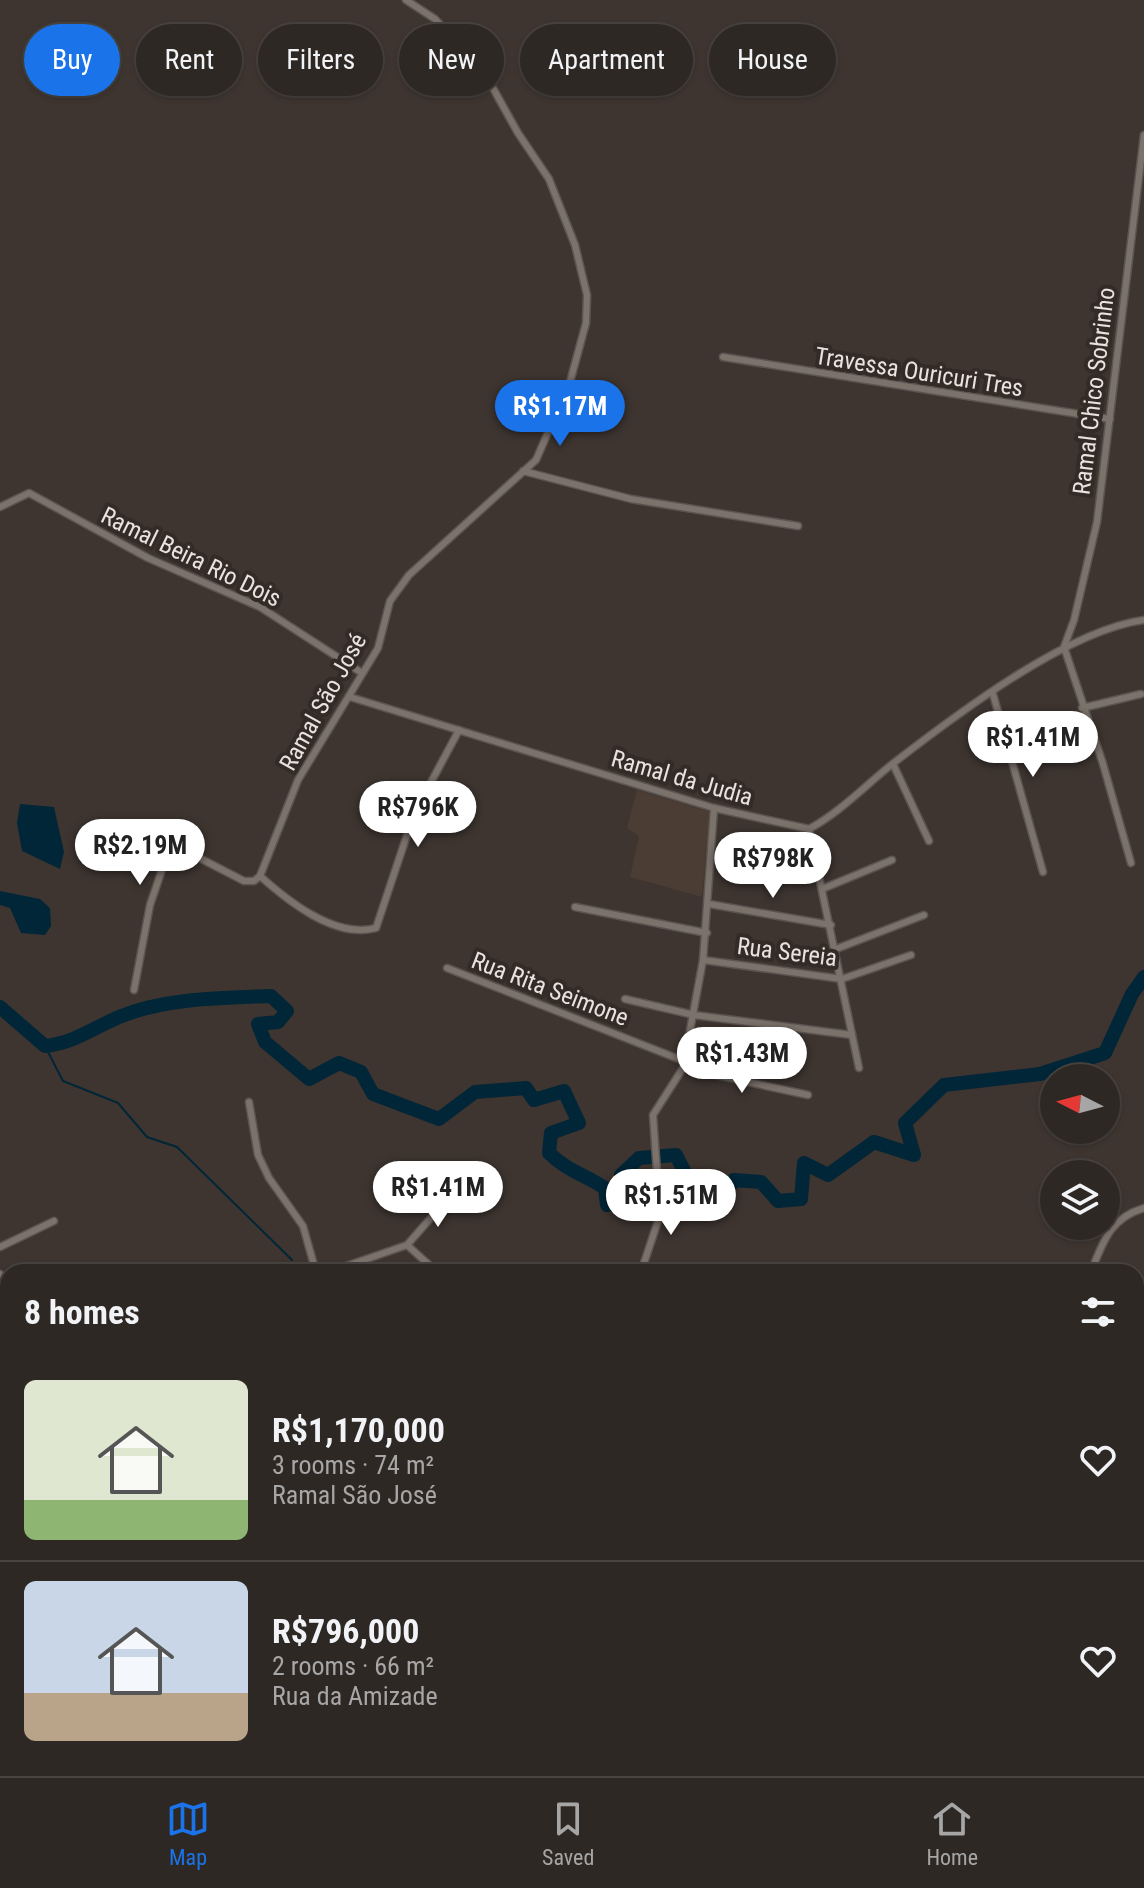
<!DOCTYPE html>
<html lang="en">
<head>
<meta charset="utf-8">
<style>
  body { margin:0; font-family:"Roboto Condensed",sans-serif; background:#3a3431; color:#f1f3f6; height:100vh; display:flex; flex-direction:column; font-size:30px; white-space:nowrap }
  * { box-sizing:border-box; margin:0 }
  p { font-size:26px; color:#a7a6a6 }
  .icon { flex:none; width:44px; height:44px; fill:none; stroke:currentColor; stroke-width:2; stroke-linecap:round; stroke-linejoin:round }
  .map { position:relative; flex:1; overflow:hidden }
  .side { position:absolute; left:0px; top:1264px; width:1144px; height:512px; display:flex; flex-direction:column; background:#2e2824; border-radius:24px 24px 0 0; box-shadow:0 2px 6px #0004,0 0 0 2px #494441 }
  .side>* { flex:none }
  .banner { position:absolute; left:24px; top:24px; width:1096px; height:72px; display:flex; gap:16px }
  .needle { width:52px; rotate:276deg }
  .buttons { position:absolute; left:1040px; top:1064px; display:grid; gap:16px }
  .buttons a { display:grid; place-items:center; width:80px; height:80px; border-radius:50%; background:#2e2824; box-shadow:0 2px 6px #0004,0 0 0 2px #494441; font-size:40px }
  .price { position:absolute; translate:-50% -68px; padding:0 18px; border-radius:28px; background:#fff; color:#222; font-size:26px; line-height:52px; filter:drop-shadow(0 2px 4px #0008) }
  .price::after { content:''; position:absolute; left:50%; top:48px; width:24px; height:18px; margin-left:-12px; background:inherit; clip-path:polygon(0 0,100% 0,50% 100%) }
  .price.active { background:#1a73e8; color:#fff }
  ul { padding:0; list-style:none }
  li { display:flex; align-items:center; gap:24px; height:200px; padding:0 24px }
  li+li { border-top:2px solid #494441 }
  li span { display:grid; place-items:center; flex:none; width:224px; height:160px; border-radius:12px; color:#555 }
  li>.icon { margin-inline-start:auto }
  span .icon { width:96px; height:96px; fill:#fffc; stroke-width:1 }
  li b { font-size:34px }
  h2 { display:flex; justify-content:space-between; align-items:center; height:96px; padding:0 24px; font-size:34px }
  .pill { padding:0 28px; border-radius:36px; background:#2e2824; box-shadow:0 2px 6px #0004,0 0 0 2px #494441; font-size:28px; line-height:72px }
  .pill.active { background:#1a73e8; color:#fff }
  .tab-bar { display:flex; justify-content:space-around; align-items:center; height:112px; border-top:2px solid #494441; background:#2e2824; font-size:22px; color:#a7a6a6 }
  .tab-bar a { display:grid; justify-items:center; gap:4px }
  .tab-bar .active { color:#1a73e8 }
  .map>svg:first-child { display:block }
  .built { fill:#4b3c34 }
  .green { fill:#325338 }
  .water { fill:#002638 }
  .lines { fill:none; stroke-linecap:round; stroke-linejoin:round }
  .stream { stroke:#002638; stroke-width:2 }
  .river { stroke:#002638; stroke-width:14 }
  .street-casing { stroke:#5c5450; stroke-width:9 }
  .secondary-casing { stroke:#5c5450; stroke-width:11 }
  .primary-casing { stroke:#5c5450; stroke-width:12 }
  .street { stroke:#7c726c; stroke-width:6 }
  .secondary { stroke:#9f7d7d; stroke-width:8 }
  .primary { stroke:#c2898f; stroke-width:9 }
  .labels { text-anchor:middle; stroke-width:8; stroke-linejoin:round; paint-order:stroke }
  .street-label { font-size:24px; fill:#e9e3e0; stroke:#342b26 }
</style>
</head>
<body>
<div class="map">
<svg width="1144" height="1776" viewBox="0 0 1144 1776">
  <rect width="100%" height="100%" fill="#3e3530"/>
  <!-- built -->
  <polygon class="built" points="637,790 710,812 702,897 630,877 639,836 627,828"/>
  <!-- green -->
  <polygon class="green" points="890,1768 963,1768 981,1776 907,1776"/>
  <!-- water -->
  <g class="water">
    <polygon points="20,804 54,807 64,852 60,869 22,851 17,823"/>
    <polygon points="0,891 40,899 50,908 51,926 45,935 21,933 10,908 0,905"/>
  </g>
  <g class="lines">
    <!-- stream -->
    <g class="stream">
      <polyline points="45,1046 63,1081 118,1103 147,1137 177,1147 292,1260"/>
      <polyline points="460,1768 460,1776"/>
    </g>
    <!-- river -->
    <path class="river" d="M0 1007 45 1046C74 1043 93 1028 119 1017 165 998 221 998 271 996L287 1011 278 1022 258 1024 265 1042 309 1079 339 1063 361 1072 373 1094 439 1119 475 1092 526 1088 534 1100 564 1091 579 1123 551 1133 549 1153C566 1170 585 1175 605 1188L607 1205 627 1200 629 1185 621 1175 639 1158 676 1155 704 1210 719 1204 734 1180 761 1182 778 1201 801 1199 804 1163 828 1175 874 1142 914 1155 905 1123 944 1085 1040 1074 1105 1053 1132 994 1144 977"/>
    <defs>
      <g id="street">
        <polyline points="723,357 1110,419"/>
        <polyline points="523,471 631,499 798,526"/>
        <polyline points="0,507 29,493 148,558 260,607 362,673"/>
        <polyline points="993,694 1043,872"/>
        <path d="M350 697 714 808 809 829C839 813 865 786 891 765 953 717 1067 630 1144 620"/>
        <polyline points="1082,708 1141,694"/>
        <polyline points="893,764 929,841"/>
        <polyline points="809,829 859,1068"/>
        <polyline points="1131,863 1103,764 1064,647 1074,620 1097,522 1144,135"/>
        <polyline points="260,876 298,780 378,648 390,601 409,575 536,460 570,382 586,323 587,295 575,245 549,179 518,133 484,72 435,19 406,0"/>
        <path d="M260 876C288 901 335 939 376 928L414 814 459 730"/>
        <polyline points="822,889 892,860"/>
        <polyline points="709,904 831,925"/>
        <polyline points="575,907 707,933"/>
        <polyline points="836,949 924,915"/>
        <polyline points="703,960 842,979 911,955"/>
        <polyline points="447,968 684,1061"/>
        <polyline points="134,990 150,905 167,855 180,848 244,881 254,881 260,876"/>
        <polyline points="625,999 694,1015 852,1035"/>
        <polyline points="683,1068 808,1095"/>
        <polyline points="249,1102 258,1155 269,1178 303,1226 316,1272"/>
        <polyline points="407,1245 451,1195 483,1201"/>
        <polyline points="407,1245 437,1272"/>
        <polyline points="0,1247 54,1221"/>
        <polyline points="1022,1268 1023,1272"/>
        <polyline points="329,1272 407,1245"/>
        <polyline points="641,1272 660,1215 653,1115 683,1068 703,960 714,808"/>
        <path d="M1091 1272C1103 1242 1110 1218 1144 1208"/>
        <polyline points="0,1274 8,1297"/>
        <polyline points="0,1367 8,1365"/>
        <polyline points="1136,1453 1144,1456"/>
        <polyline points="1136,1532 1144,1559"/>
        <polyline points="0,1578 8,1575"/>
        <polyline points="1138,1732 1144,1704"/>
        <polyline points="1136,1755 1142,1734"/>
        <polyline points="214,1768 218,1776"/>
        <polyline points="320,1768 323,1776"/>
        <polyline points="984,1768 1000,1776"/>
        <polyline points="1094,1768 1113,1776"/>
        <polyline points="1130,1776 1132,1768"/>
      </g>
      <g id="secondary">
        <polyline points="0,1577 8,1600"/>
        <polyline points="76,1768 87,1776"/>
      </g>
      <g id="primary">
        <polyline points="0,1555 8,1552"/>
        <polyline points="0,1565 8,1561"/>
        <polyline points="1018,1768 1036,1776"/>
        <polyline points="1078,1768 1095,1776"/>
      </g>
    </defs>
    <!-- street casing -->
    <use href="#street" class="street-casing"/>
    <!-- secondary casing -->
    <use href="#secondary" class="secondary-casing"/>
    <!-- primary casing -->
    <use href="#primary" class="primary-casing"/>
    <!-- street -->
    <use href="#street" class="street"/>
    <!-- secondary -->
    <use href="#secondary" class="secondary"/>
    <!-- primary -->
    <use href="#primary" class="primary"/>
  </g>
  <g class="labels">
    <!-- street labels -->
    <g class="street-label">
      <text transform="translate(919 372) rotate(9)" y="8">Travessa Ouricuri Tres</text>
      <text transform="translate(1094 391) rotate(-83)" y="8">Ramal Chico Sobrinho</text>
      <text transform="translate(191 557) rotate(26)" y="8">Ramal Beira Rio Dois</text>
      <text transform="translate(323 702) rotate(-61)" y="8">Ramal São José</text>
      <text transform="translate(682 778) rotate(16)" y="8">Ramal da Judia</text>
      <text transform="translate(787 952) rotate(7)" y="8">Rua Sereia</text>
      <text transform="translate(550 989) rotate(21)" y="8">Rua Rita Seimone</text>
    </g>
  </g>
</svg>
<div class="buttons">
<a><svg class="needle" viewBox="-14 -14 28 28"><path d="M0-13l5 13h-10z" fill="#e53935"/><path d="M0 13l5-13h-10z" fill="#a7a6a6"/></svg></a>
<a><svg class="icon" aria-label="layers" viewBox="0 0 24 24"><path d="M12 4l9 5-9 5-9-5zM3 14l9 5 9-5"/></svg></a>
</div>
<b class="price active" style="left:560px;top:448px">R$1.17M</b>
<b class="price" style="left:1033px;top:779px">R$1.41M</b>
<b class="price" style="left:418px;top:849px">R$796K</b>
<b class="price" style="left:140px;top:887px">R$2.19M</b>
<b class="price" style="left:773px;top:900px">R$798K</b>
<b class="price" style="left:742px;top:1095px">R$1.43M</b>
<b class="price" style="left:438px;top:1229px">R$1.41M</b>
<b class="price" style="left:671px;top:1237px">R$1.51M</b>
<div class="banner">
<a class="pill active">Buy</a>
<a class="pill">Rent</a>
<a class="pill">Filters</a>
<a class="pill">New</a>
<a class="pill">Apartment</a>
<a class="pill">House</a>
</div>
<section class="side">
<h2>8 homes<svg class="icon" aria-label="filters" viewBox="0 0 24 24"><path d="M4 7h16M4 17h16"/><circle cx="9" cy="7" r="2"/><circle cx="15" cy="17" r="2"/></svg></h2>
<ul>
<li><span style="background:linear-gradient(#dfe7d0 75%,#8fb573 0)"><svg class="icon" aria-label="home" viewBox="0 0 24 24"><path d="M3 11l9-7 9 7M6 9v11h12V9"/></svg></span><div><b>R$1,170,000</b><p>3 rooms · 74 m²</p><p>Ramal São José</p></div><svg class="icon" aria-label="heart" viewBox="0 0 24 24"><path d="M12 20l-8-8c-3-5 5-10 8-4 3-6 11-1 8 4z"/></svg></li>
<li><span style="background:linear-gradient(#c9d6e8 70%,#b9a48a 0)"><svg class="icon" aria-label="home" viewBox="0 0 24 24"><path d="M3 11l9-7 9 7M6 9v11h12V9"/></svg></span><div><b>R$796,000</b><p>2 rooms · 66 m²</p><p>Rua da Amizade</p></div><svg class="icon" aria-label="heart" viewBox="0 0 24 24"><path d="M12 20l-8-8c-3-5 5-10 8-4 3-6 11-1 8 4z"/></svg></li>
</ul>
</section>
</div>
<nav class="tab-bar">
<a class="active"><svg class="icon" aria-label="map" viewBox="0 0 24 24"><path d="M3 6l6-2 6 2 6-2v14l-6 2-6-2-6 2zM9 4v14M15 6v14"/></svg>Map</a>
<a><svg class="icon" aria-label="saved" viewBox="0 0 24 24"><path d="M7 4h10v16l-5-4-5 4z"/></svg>Saved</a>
<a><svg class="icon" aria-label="home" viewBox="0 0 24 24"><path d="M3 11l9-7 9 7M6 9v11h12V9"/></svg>Home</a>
</nav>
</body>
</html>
